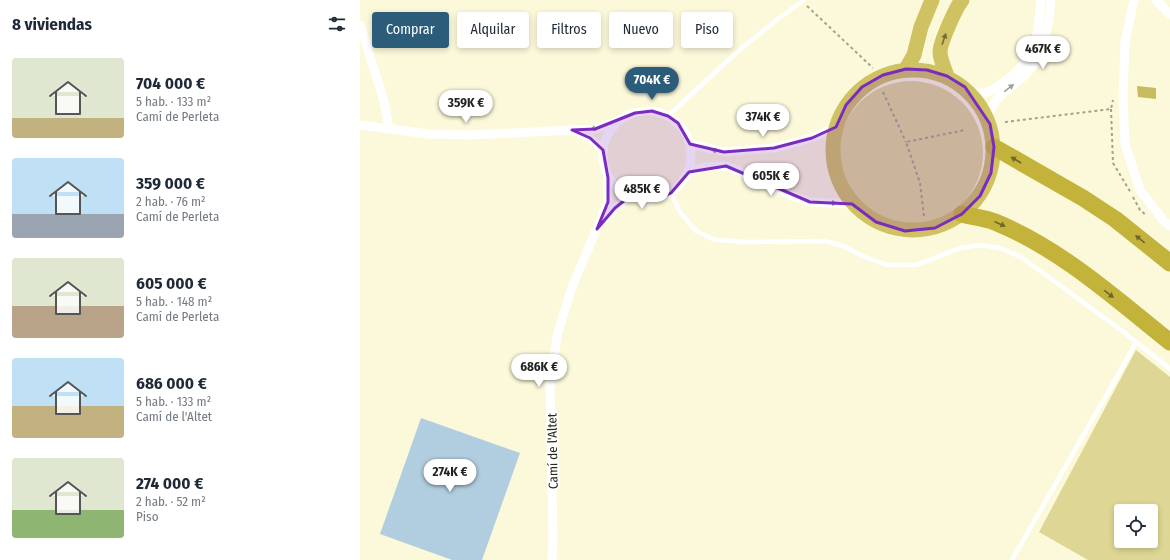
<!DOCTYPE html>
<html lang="es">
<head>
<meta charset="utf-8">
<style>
  body { margin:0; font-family:"Fira Sans Condensed",sans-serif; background:#f6f6f7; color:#1f2937; height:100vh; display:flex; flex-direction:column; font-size:15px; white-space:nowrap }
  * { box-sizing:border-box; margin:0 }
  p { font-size:13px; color:#747a83 }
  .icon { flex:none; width:22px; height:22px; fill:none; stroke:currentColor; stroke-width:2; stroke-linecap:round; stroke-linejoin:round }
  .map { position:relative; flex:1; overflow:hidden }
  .drawer { display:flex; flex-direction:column; background:#fff; width:360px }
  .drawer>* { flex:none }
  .top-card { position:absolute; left:12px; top:12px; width:380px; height:36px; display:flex; gap:8px }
  .controls { position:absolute; left:754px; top:504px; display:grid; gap:8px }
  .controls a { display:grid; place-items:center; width:44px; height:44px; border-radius:4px; background:#fff; box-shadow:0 2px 6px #0003; font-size:20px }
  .price { position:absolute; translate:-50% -34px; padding:0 9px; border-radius:14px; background:#fff; color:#222; font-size:13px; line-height:26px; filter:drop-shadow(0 1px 2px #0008) }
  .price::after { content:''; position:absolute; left:50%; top:24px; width:12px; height:9px; margin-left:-6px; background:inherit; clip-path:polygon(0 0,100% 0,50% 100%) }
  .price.on { background:#2b5d7a; color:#fff }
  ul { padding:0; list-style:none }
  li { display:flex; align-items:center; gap:12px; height:100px; padding:0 12px }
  li span { display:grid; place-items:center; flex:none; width:112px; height:80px; border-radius:4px; color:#555 }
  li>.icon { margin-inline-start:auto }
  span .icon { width:48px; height:48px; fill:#fffc; stroke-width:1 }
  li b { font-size:17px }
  h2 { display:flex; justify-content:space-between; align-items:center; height:48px; padding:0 12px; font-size:17px }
  .pill { padding:0 14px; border-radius:4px; background:#fff; box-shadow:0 2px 6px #0003; font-size:14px; line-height:36px }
  .pill.on { background:#2b5d7a; color:#fff }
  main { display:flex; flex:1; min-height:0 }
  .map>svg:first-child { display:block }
  .green { fill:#ded694; fill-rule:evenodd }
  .water { fill:#c7bb5f }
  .building { fill:#b1cee0 }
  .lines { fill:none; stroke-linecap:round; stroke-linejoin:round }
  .path { stroke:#a5a28b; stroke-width:2; stroke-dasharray:3 3; stroke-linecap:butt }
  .service { stroke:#fff; stroke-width:4.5 }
  .minor { stroke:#fff; stroke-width:9 }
  .trunk { stroke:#cfc262; stroke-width:15 }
  .motorway { stroke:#c3b33b; stroke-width:17 }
  .oneway { fill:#746e3c }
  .oneway2 { fill:#9f9f99 }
  .oneway3 { fill:#6f672a }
  .marked { fill:#7b2cbf; fill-opacity:0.2; stroke:#7b2cbf; stroke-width:3; stroke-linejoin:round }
  .labels { text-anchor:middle; stroke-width:4; stroke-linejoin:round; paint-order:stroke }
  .street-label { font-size:13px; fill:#2a291d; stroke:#fff }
</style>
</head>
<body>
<main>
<section class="drawer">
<h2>8 viviendas<svg class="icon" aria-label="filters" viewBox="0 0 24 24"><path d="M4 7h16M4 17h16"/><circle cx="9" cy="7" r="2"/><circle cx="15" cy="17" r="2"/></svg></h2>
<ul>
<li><span style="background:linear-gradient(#dfe7d0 75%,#c2b280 0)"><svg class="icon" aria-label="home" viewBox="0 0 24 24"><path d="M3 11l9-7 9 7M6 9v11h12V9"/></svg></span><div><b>704 000 €</b><p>5 hab. · 133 m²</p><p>Camí de Perleta</p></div></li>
<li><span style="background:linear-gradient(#bfe0f5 70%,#9aa5b1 0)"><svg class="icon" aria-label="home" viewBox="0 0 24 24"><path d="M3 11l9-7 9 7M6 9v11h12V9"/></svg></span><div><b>359 000 €</b><p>2 hab. · 76 m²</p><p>Camí de Perleta</p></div></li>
<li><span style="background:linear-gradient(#dfe7d0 60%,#b9a48a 0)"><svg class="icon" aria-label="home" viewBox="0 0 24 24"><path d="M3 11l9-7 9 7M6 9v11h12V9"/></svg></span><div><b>605 000 €</b><p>5 hab. · 148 m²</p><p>Camí de Perleta</p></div></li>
<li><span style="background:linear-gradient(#bfe0f5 60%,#c2b280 0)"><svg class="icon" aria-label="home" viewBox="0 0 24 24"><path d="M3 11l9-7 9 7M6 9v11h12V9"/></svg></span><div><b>686 000 €</b><p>5 hab. · 133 m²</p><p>Camí de l'Altet</p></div></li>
<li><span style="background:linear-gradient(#dfe7d0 65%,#8fb573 0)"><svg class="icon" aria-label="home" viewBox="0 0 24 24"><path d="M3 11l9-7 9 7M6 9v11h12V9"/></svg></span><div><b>274 000 €</b><p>2 hab. · 52 m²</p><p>Piso</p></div></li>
</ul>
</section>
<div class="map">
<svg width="810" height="560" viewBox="0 0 810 560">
  <rect width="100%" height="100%" fill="#fcf8da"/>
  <!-- green -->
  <g class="green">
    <circle cx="551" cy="153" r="72"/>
    <path d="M776 350 810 377V560H728L679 532ZM761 511H791V541H761Z"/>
  </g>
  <!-- water -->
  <polygon class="water" points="777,86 796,88 796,99 778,97"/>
  <!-- building -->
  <polygon class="building" points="61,418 160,453 122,560 92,560 20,534"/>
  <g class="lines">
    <!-- path -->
    <g class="path">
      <polyline points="447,6 513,68"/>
      <polyline points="523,92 546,142"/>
      <polyline points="751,109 753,163 771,193"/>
      <polyline points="645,122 751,109 753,100"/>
      <polyline points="773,197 780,210 787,216"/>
      <polyline points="564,216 560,183 546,142 605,130"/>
    </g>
    <!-- service -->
    <g class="service">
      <polyline points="308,116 375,54 414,22 444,0"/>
      <polyline points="311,193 320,212 336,231 355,240 389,242 465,241 483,246 505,257 527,265 555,265 570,260 600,248 620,245 640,248 661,257 761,330 810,369"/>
      <polyline points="652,560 755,380 776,342"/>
    </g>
    <!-- minor -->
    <g class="minor">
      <polyline points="774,0 765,42 763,97 765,144 780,190 803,220 810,226"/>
      <polyline points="796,0 810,14"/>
      <polyline points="0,25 24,101 29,129"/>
      <path d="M605 87C609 89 615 93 619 93 633 95 659 71 666 60 669 55 673 49 675 43 679 29 679 15 681 0"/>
      <circle cx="287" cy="155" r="44"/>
      <path d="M627 119C629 115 630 109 633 105 640 92 656 85 666 74 686 54 688 26 691 0"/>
      <polyline points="0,125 29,129 69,134 111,135 235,129 258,121"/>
      <polyline points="214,130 230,138 243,150"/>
      <polyline points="330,144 364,152 414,148 452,138 476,127"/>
      <polyline points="329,172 344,167 366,166 389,175 430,195 450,202 492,204"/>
      <polyline points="244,220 255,208 270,196"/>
      <polyline points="192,560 193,540 190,384 197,336 212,287 248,202 248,178"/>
    </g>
    <!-- trunk -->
    <g class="trunk">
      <polyline points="546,69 554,55 561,27 572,0"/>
      <circle cx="553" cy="150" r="80"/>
      <path d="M587 76C585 70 580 59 580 52 580 43 596 7 602 0"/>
    </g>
    <!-- motorway -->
    <g class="motorway">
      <polyline points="634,147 723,198 755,219 810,263"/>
      <path d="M602 214C613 217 625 218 635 222 701 249 755 298 810 342"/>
    </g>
  </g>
  <!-- one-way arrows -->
  <defs><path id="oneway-solid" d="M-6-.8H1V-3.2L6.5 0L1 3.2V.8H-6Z"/></defs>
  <use class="oneway" href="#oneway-solid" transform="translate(584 39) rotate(-71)"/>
  <g class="oneway2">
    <use href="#oneway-solid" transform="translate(649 88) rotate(-37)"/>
    <use href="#oneway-solid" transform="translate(236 128) rotate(168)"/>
    <use href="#oneway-solid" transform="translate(357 151) rotate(-167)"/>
    <use href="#oneway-solid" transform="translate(471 203) rotate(2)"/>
  </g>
  <g class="oneway3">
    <use href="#oneway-solid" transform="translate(656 160) rotate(-150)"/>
    <use href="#oneway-solid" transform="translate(640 224) rotate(25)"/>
    <use href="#oneway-solid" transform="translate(780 239) rotate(-141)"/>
    <use href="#oneway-solid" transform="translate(749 294) rotate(38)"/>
  </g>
  <!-- marked area -->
  <path class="marked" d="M546 69 567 70 587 76 605 87 630 124 634 147 631 173 620 196 602 214 575 228 545 231 516 222 492 204 450 202 366 166 329 172 311 193 298 199 270 196 255 208 237 229 248 202V178L243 150 230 138 212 130 235 129 275 113 292 111 308 116 318 123 330 144 364 152 414 148 452 138 476 127 486 105 502 87 523 75Z"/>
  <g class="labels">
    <!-- street labels -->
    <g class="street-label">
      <text transform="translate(192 451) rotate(-91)" y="5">Camí de l'Altet</text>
    </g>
  </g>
</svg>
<div class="controls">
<a><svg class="icon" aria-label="locate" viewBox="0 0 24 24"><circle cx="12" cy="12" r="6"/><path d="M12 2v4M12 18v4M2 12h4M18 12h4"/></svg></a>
</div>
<b class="price" style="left:683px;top:70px">467K €</b>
<b class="price on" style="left:292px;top:101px">704K €</b>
<b class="price" style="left:106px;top:124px">359K €</b>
<b class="price" style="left:403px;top:138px">374K €</b>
<b class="price" style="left:411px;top:197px">605K €</b>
<b class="price" style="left:282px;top:210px">485K €</b>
<b class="price" style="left:179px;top:388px">686K €</b>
<b class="price" style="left:90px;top:493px">274K €</b>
<div class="top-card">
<a class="pill on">Comprar</a>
<a class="pill">Alquilar</a>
<a class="pill">Filtros</a>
<a class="pill">Nuevo</a>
<a class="pill">Piso</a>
</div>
</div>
</main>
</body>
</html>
